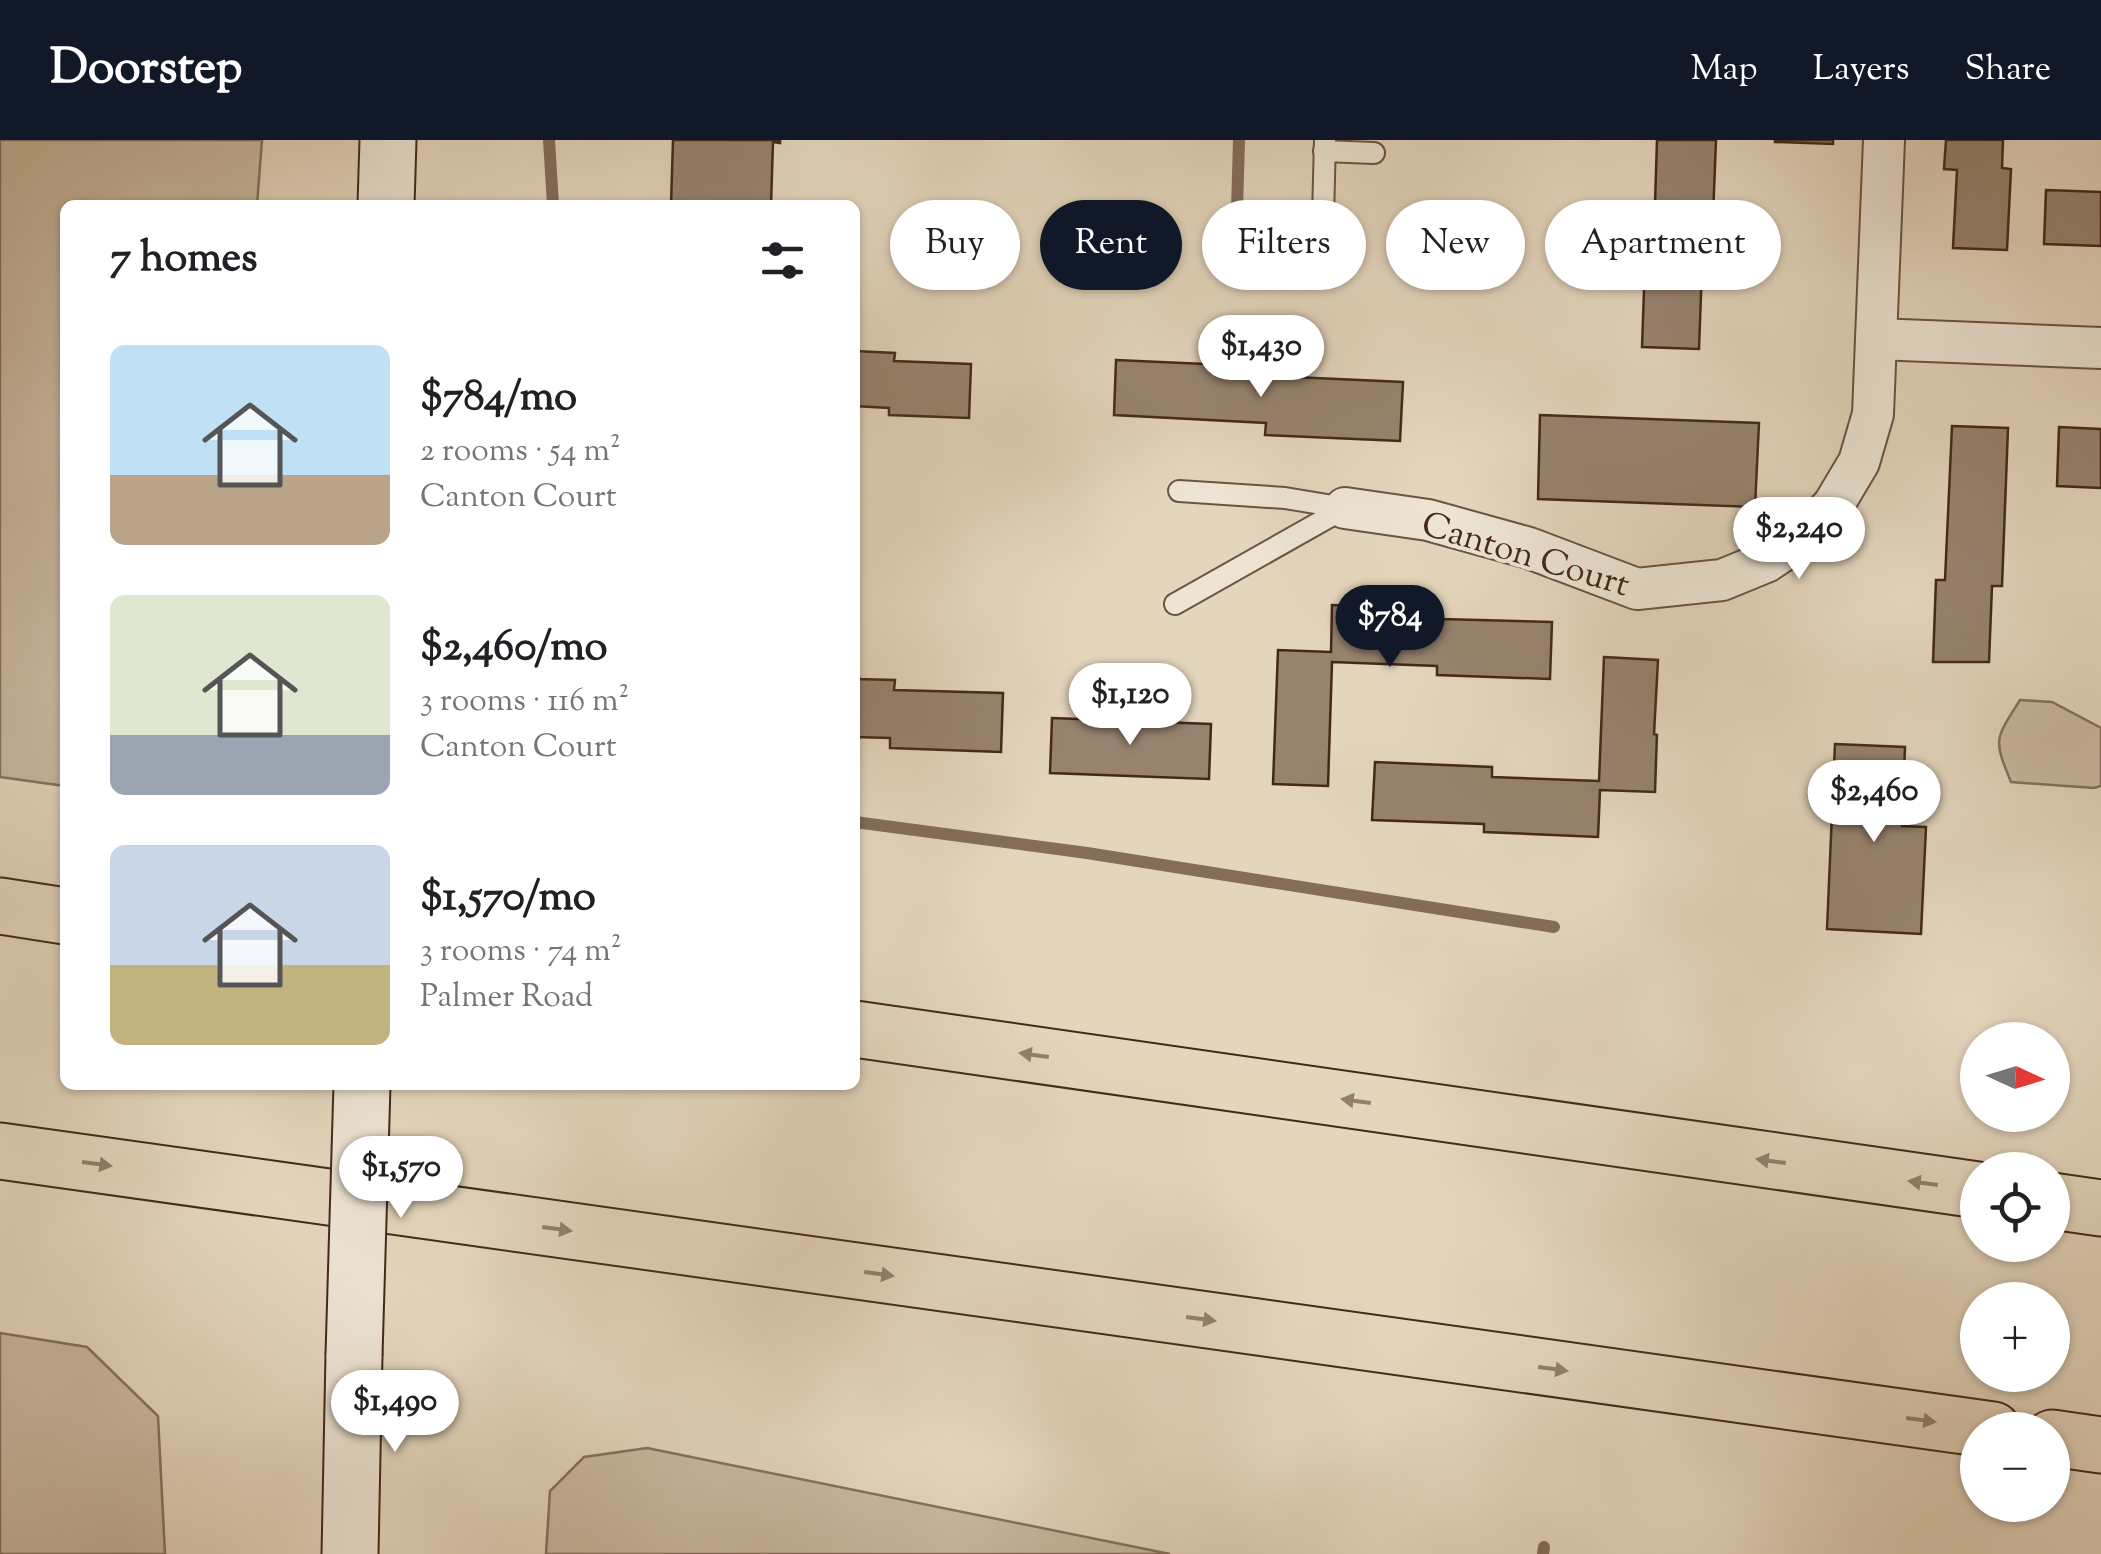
<!DOCTYPE html>
<html lang="en">
<head>
<meta charset="utf-8">
<style>
  body { margin:0; font-family:"Sorts Mill Goudy",serif; background:#f6f6f6; color:#202124; height:100vh; display:flex; flex-direction:column; font-size:38px; white-space:nowrap }
  * { box-sizing:border-box; margin:0 }
  p { font-size:32px; color:#757577 }
  .icon { flex:none; width:55px; height:55px; fill:none; stroke:currentColor; stroke-width:2; stroke-linecap:round; stroke-linejoin:round }
  .map { position:relative; flex:1; overflow:hidden }
  .drawer { position:absolute; left:60px; top:60px; width:800px; height:890px; display:flex; flex-direction:column; background:#fff; border-radius:15px; box-shadow:0 2px 8px #0004 }
  .drawer>* { flex:none }
  .hud { position:absolute; left:890px; top:60px; width:950px; height:90px; display:flex; gap:20px }
  .needle { width:65px; rotate:94deg }
  .tools { position:absolute; left:1960px; top:882px; display:grid; gap:20px }
  .tools a { display:grid; place-items:center; width:110px; height:110px; border-radius:50%; background:#fff; box-shadow:0 2px 8px #0004; font-size:50px }
  .price { position:absolute; translate:-50% -85px; padding:0 22px; border-radius:35px; background:#fff; color:#222; font-size:32px; line-height:65px; filter:drop-shadow(0 2px 5px #0008) }
  .price::after { content:''; position:absolute; left:50%; top:60px; width:30px; height:22px; margin-left:-15px; background:inherit; clip-path:polygon(0 0,100% 0,50% 100%) }
  .price.selected { background:#111827; color:#fff }
  ul { padding:0; list-style:none }
  li { display:flex; align-items:center; gap:30px; height:250px; padding:0 50px }
  li span { display:grid; place-items:center; flex:none; width:280px; height:200px; border-radius:15px; color:#555 }
  li>.icon { margin-inline-start:auto }
  span .icon { width:120px; height:120px; fill:#fffc; stroke-width:1 }
  li b { font-size:42px }
  h2 { display:flex; justify-content:space-between; align-items:center; height:120px; padding:0 50px; font-size:42px }
  .pill { padding:0 35px; border-radius:45px; background:#fff; box-shadow:0 2px 8px #0004; font-size:35px; line-height:90px }
  .pill.selected { background:#111827; color:#fff }
  header { display:flex; align-items:center; gap:60px; box-sizing:border-box; height:140px; padding:0 50px; background:#111827; color:#fff }
  header strong { font-size:48px }
  nav { display:flex; gap:55px; margin-inline-start:auto; font-size:35px }
  .map>svg:first-child { display:block }
  .green { fill:#c9b9a1; stroke:#86715e; stroke-width:2.5 }
  .lines { fill:none; stroke-linecap:round; stroke-linejoin:round }
  .stream { stroke:#846d5b; stroke-width:12 }
  .building { fill:#97836f; stroke:#44291a; stroke-width:2.5 }
  .lane-casing { stroke:#6c5443; stroke-width:24 }
  .street-casing { stroke:#6c5443; stroke-width:44 }
  .secondary-casing { stroke:#44291a; stroke-width:59 }
  .highway-casing { stroke:#44291a; stroke-width:59 }
  .lane { stroke:#ede4d4; stroke-width:20 }
  .street { stroke:#ede4d4; stroke-width:40 }
  .secondary { stroke:#ede4d4; stroke-width:55 }
  .highway { stroke:#e4d6bd; stroke-width:55 }
  .secondary-bridge-casing { stroke:#44291a; stroke-width:59; stroke-linecap:butt }
  .secondary-bridge { stroke:#ede4d4; stroke-width:55 }
  .oneway { fill:#94806c }
  .labels { text-anchor:middle; stroke-width:8; stroke-linejoin:round; paint-order:stroke }
  .street-label { font-size:35px; fill:#44291a; stroke:#ede4d4 }
</style>
</head>
<body>
<header>
<strong>Doorstep</strong>
<nav><a>Map</a><a>Layers</a><a>Share</a></nav>
</header>
<div class="map">
<svg width="2101" height="1414" viewBox="0 0 2101 1414">
  <rect width="100%" height="100%" fill="#e4d6bd"/>
  <filter id="stains"><feTurbulence type="fractalNoise" baseFrequency=".002" numOctaves="4"/><feColorMatrix values="0 0 0 0 .2 0 0 0 0 .09 0 0 0 0 .02 0 0 0 .5 -.17"/></filter>
  <radialGradient id="worn" r=".72"><stop offset=".6" stop-color="#630" stop-opacity="0"/><stop offset="1" stop-color="#630" stop-opacity=".3"/></radialGradient>
  <!-- green -->
  <g class="green">
    <polygon points="0,0 262,0 257,65 65,65 65,646 0,637"/>
    <path d="M2020 560 2052 562 2101 588V646L2094 648 2011 642C1993 598 1995 600 2020 560Z"/>
    <polygon points="0,1193 87,1207 158,1276 165,1414 0,1414"/>
    <polygon points="647,1308 1170,1414 546,1414 550,1351 584,1317"/>
  </g>
  <g class="lines">
    <!-- stream -->
    <g class="stream">
      <polyline points="549,0 553,65"/>
      <polyline points="1237,70 1239,0"/>
      <polyline points="855,682 1087,713 1554,787"/>
      <polyline points="1543,1414 1544,1407"/>
    </g>
  </g>
  <!-- building -->
  <g class="building">
    <polygon points="673,0 780,0 780,3 773,2 771,65 671,65"/>
    <polygon points="1657,0 1716,0 1712,102 1703,101 1699,209 1642,207 1646,94 1654,95"/>
    <polygon points="1775,0 1833,0 1833,4 1775,2"/>
    <polygon points="1946,0 2003,0 2002,28 2011,29 2007,110 1953,108 1957,30 1944,29"/>
    <polygon points="2046,50 2101,52 2101,106 2044,104"/>
    <polygon points="855,211 895,213 894,221 971,224 969,278 889,275 889,268 855,266"/>
    <polygon points="1116,220 1272,227 1271,236 1403,242 1400,301 1265,295 1266,283 1114,275"/>
    <polygon points="1540,275 1759,283 1755,367 1538,359"/>
    <polygon points="1952,286 2008,288 2002,446 1992,446 1989,522 1933,522 1936,440 1945,440"/>
    <polygon points="2059,287 2101,289 2101,348 2057,346"/>
    <polygon points="1332,465 1441,469 1441,479 1552,482 1550,539 1437,535 1437,526 1332,522 1328,646 1273,644 1278,510 1331,512"/>
    <polygon points="1604,517 1658,520 1654,594 1657,595 1656,622 1655,652 1600,650 1598,697 1484,692 1484,684 1372,680 1375,622 1492,627 1492,637 1599,641"/>
    <polygon points="855,539 895,540 894,550 1003,553 1001,612 890,608 890,598 855,597"/>
    <polygon points="1052,578 1211,584 1209,639 1050,633"/>
    <polygon points="1835,604 1905,607 1902,686 1926,687 1921,794 1827,789"/>
  </g>
  <g class="lines">
    <defs>
      <g id="lane">
        <polyline points="1324,11 1374,13"/>
        <polyline points="1322,116 1325,0"/>
        <polyline points="1179,351 1285,358 1345,368"/>
        <polyline points="1175,464 1345,368"/>
      </g>
      <g id="street">
        <polyline points="1876,199 2101,208"/>
        <polyline points="1345,368 1428,380 1529,408 1637,449 1722,440 1766,422 1808,394 1834,364 1859,322 1873,274 1884,0"/>
      </g>
      <g id="secondary">
        <polyline points="386,65 388,0"/>
        <polyline points="350,1414 354,1215"/>
      </g>
      <g id="highway">
        <polyline points="0,766 65,776"/>
        <polyline points="855,889 1978,1050"/>
        <polyline points="0,1011 1993,1290"/>
        <polyline points="2052,1061 2101,1068"/>
        <polyline points="2052,1298 2101,1305"/>
      </g>
    </defs>
    <!-- lane casing -->
    <use href="#lane" class="lane-casing"/>
    <!-- street casing -->
    <use href="#street" class="street-casing"/>
    <!-- secondary casing -->
    <use href="#secondary" class="secondary-casing"/>
    <!-- highway casing -->
    <use href="#highway" class="highway-casing"/>
    <!-- lane -->
    <use href="#lane" class="lane"/>
    <!-- street -->
    <use href="#street" class="street"/>
    <!-- secondary -->
    <use href="#secondary" class="secondary"/>
    <!-- highway -->
    <use href="#highway" class="highway"/>
    <defs>
      <polyline id="secondary-bridge" points="354,1215 362,945"/>
    </defs>
    <!-- secondary-bridge casing -->
    <use href="#secondary-bridge" class="secondary-bridge-casing"/>
    <!-- secondary-bridge -->
    <use href="#secondary-bridge" class="secondary-bridge"/>
  </g>
  <!-- one-way arrows -->
  <defs><path id="oneway-solid" d="M-6-.8H1V-3.2L6.5 0L1 3.2V.8H-6Z" transform="scale(2.5)"/></defs>
  <g class="oneway">
    <use href="#oneway-solid" transform="translate(1034 915) rotate(-172)"/>
    <use href="#oneway-solid" transform="translate(1356 961) rotate(-172)"/>
    <use href="#oneway-solid" transform="translate(1771 1021) rotate(-172)"/>
    <use href="#oneway-solid" transform="translate(97 1024) rotate(8)"/>
    <use href="#oneway-solid" transform="translate(1923 1043) rotate(-172)"/>
    <use href="#oneway-solid" transform="translate(557 1089) rotate(8)"/>
    <use href="#oneway-solid" transform="translate(879 1134) rotate(8)"/>
    <use href="#oneway-solid" transform="translate(1201 1179) rotate(8)"/>
    <use href="#oneway-solid" transform="translate(1553 1229) rotate(8)"/>
    <use href="#oneway-solid" transform="translate(1921 1280) rotate(8)"/>
  </g>
  <g class="labels">
    <!-- street labels -->
    <g class="street-label">
      <text transform="translate(1526 413) rotate(17)" y="12">Canton Court</text>
    </g>
  </g>
  <rect width="100%" height="100%" filter="url(#stains)"/>
  <rect width="100%" height="100%" fill="url(#worn)"/>
</svg>
<div class="tools">
<a><svg class="needle" viewBox="-14 -14 28 28"><path d="M0-13l5 13h-10z" fill="#e53935"/><path d="M0 13l5-13h-10z" fill="#757577"/></svg></a>
<a><svg class="icon" aria-label="locate" viewBox="0 0 24 24"><circle cx="12" cy="12" r="6"/><path d="M12 2v4M12 18v4M2 12h4M18 12h4"/></svg></a>
<a>+</a>
<a>−</a>
</div>
<b class="price" style="left:1261px;top:260px">$1,430</b>
<b class="price" style="left:1799px;top:442px">$2,240</b>
<b class="price selected" style="left:1390px;top:530px">$784</b>
<b class="price" style="left:1130px;top:608px">$1,120</b>
<b class="price" style="left:1874px;top:705px">$2,460</b>
<b class="price" style="left:401px;top:1081px">$1,570</b>
<b class="price" style="left:395px;top:1315px">$1,490</b>
<div class="hud">
<a class="pill">Buy</a>
<a class="pill selected">Rent</a>
<a class="pill">Filters</a>
<a class="pill">New</a>
<a class="pill">Apartment</a>
</div>
<section class="drawer">
<h2>7 homes<svg class="icon" aria-label="filters" viewBox="0 0 24 24"><path d="M4 7h16M4 17h16"/><circle cx="9" cy="7" r="2"/><circle cx="15" cy="17" r="2"/></svg></h2>
<ul>
<li><span style="background:linear-gradient(#bfe0f5 65%,#b9a48a 0)"><svg class="icon" aria-label="home" viewBox="0 0 24 24"><path d="M3 11l9-7 9 7M6 9v11h12V9"/></svg></span><div><b>$784/mo</b><p>2 rooms · 54 m²</p><p>Canton Court</p></div></li>
<li><span style="background:linear-gradient(#dfe7d0 70%,#9aa5b1 0)"><svg class="icon" aria-label="home" viewBox="0 0 24 24"><path d="M3 11l9-7 9 7M6 9v11h12V9"/></svg></span><div><b>$2,460/mo</b><p>3 rooms · 116 m²</p><p>Canton Court</p></div></li>
<li><span style="background:linear-gradient(#c9d6e8 60%,#c2b280 0)"><svg class="icon" aria-label="home" viewBox="0 0 24 24"><path d="M3 11l9-7 9 7M6 9v11h12V9"/></svg></span><div><b>$1,570/mo</b><p>3 rooms · 74 m²</p><p>Palmer Road</p></div></li>
</ul>
</section>
</div>
</body>
</html>
